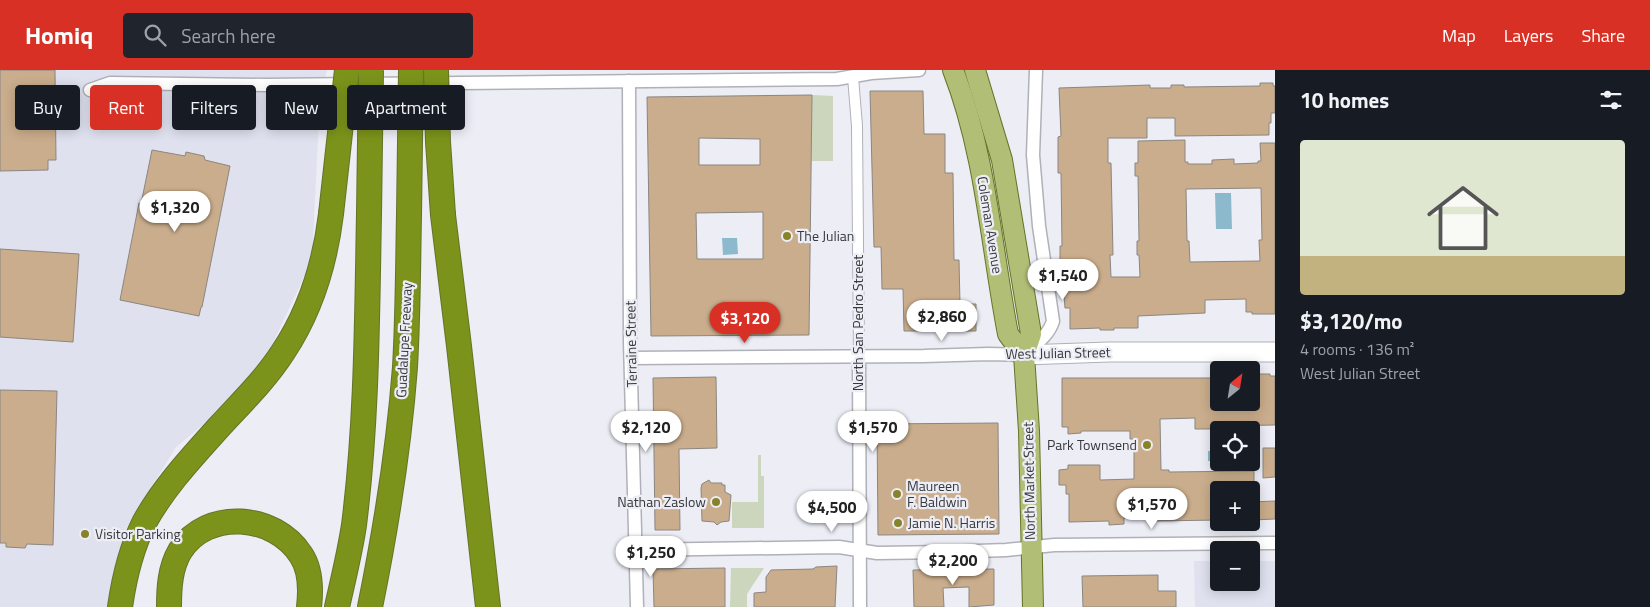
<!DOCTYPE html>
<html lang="en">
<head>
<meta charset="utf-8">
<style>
  body { margin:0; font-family:"Titillium Web",sans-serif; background:#20242c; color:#f1f3f6; height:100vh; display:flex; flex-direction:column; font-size:19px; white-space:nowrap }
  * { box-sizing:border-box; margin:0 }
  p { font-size:16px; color:#9ea1a6 }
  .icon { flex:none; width:28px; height:28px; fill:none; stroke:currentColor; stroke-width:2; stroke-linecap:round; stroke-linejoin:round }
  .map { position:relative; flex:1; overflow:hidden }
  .sheet { display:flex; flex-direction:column; background:#171b24; width:375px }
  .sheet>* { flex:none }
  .guide { position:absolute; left:15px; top:15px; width:475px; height:45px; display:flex; gap:10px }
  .needle { width:32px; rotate:30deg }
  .controls { position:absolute; left:1210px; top:291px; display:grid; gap:10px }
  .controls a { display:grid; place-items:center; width:50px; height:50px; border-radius:5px; background:#171b24; box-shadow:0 2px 12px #0003; font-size:25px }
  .price { position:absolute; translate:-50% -42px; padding:0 11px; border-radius:18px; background:#fff; color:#222; font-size:16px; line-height:32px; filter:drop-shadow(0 1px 2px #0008) }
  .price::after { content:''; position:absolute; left:50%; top:30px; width:15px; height:11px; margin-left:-8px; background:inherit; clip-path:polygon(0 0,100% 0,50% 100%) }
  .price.on { background:#d93025; color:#fff }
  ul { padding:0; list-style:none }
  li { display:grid; align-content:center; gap:10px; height:265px; padding:0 25px }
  li span { display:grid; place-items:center; height:155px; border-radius:5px; color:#555 }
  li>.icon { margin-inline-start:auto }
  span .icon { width:90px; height:90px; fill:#fffc; stroke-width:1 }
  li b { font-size:21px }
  h2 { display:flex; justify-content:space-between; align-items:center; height:60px; padding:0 25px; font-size:21px }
  .chip { padding:0 18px; border-radius:5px; background:#171b24; box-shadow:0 2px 12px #0003; font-size:18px; line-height:45px }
  .chip.on { background:#d93025; color:#fff }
  header { display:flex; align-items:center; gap:30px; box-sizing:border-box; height:70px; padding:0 25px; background:#d93025; color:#fff }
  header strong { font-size:24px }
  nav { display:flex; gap:28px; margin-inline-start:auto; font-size:18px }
  .search { width:350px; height:45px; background:#20242c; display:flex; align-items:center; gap:12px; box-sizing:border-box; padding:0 18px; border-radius:5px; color:#9ea1a6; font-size:19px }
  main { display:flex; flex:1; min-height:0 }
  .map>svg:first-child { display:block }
  .built { fill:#dfe1ef }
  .green { fill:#ccd6bc }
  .water { fill:#8cbacc }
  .building { fill:#caad8c; stroke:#8b8681; fill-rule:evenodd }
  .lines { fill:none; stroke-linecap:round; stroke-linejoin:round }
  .pedestrian-casing { stroke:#b0b1b8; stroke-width:12 }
  .minor-casing { stroke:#b0b1b8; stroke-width:15 }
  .secondary-casing { stroke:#b0b1b8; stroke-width:21 }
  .primary-casing { stroke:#647427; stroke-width:22 }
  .motorway-casing { stroke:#647427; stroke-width:26 }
  .pedestrian { stroke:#fff; stroke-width:10 }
  .minor { stroke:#fff; stroke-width:12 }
  .secondary { stroke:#fff; stroke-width:19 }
  .primary { stroke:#b0be76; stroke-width:20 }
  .motorway { stroke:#7b931b; stroke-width:24 }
  .motorway-bridge-casing { stroke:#647427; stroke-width:26; stroke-linecap:butt }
  .motorway-bridge { stroke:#7b931b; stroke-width:24 }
  .poi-dot { fill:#87832b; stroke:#ecedf5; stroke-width:2 }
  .labels { text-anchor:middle; stroke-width:4.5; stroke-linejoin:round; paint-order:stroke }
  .street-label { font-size:14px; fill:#38393c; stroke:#ecedf5 }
  .poi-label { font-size:14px; fill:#38393c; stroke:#ecedf5; text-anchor:start }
</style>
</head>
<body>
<header>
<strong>Homiq</strong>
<div class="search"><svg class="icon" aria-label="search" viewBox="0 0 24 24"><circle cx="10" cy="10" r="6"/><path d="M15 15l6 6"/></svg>Search here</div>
<nav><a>Map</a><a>Layers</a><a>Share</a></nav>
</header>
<main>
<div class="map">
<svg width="1275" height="537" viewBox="0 0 1275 537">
  <rect width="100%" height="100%" fill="#ecedf5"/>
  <!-- built -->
  <g class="built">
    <polygon points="0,0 327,0 320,27 312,190 254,313 176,377 126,459 112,537 0,537"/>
    <polygon points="1194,491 1219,491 1219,512 1251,512 1251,491 1275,491 1275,537 1195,537"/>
  </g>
  <!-- green -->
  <g class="green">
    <polygon points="812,25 833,26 833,91 812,91"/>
    <polygon points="758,385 761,385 761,406 764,406 764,458 732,458 732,432 758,432"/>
    <polygon points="731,498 764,498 747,524 747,537 730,537"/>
  </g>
  <!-- water -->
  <g class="water">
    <polygon points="1215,123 1231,123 1232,159 1216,159"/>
    <polygon points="722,168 737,168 738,184 723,185"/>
    <rect x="1208" y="381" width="11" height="10"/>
  </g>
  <!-- building -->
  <g class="building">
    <polygon points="0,0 55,0 56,90 48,90 48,100 0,101"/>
    <path d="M1260 13H1273V16H1275V43H1271V53H1269V65L1175 66V48H1147V68H1108V93H1111L1113 185H1110L1111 207H1140L1139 185H1137V171H1139L1138 106H1135V93H1138V71L1185 70V92H1188V94H1212V90L1234 89V94L1258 93V91H1261L1260 73H1275V244H1252V242H1246V229L1205 230V243L1138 246V258H1114V260H1100V258L1070 259V238H1065L1063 213H1060V176H1062L1061 103H1058V67L1061 66 1059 18 1150 15V18H1171V15H1184V17L1260 16ZM1261 118 1262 170H1259L1260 191 1190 192 1189 171H1187L1186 119Z"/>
    <polygon points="870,21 923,21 924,64 945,64 945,103 953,103 954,190 959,190 960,234 976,234 976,261 904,261 903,219 882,219 881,177 874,177"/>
    <path d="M812 25 809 265 651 266 647 27ZM699 68 760 69V95H699ZM763 142V189H697L696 143Z"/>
    <polygon points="152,80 185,86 186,82 204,86 205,90 230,96 202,237 201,237 199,246 120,230 139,133 141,134"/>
    <polygon points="0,179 79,184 73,272 0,267"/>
    <polygon points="1258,304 1270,304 1270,306 1275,306 1275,355 1225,356 1225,359 1195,359 1195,348 1160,349 1161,400 1169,400 1169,402 1254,401 1254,420 1219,420 1219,450 1156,451 1156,447 1131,447 1124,448 1124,454 1109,455 1109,451 1069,452 1069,424 1066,424 1066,415 1059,415 1059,400 1068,399 1068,395 1100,395 1100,410 1134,409 1134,369 1130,369 1130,361 1081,361 1081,363 1068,364 1068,357 1062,357 1062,308 1219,308 1219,332 1251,332 1251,306 1258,306"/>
    <polygon points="716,307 717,378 679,379 680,460 655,460 653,308"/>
    <polygon points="0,320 57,321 53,475 27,474 25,478 6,477 6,473 0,473"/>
    <polygon points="998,353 999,464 878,465 877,354"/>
    <polygon points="1263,378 1275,378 1275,407 1263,408"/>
    <polygon points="709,410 711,413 722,413 722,415 725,415 725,422 731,425 729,451 721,452 717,455 714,452 702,451 701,418 702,414"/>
    <polygon points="1275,431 1275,449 1251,450 1251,432"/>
    <polygon points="837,496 835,537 754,537 754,523 766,522 766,507 771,500 813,499 816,497"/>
    <polygon points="725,498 725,537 654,537 653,499"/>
    <polygon points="994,499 994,535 969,537 969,517 943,518 944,537 914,537 913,500"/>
    <polygon points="1158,505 1158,521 1176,521 1176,537 1083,537 1082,506"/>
  </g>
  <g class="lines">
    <defs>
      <polyline id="pedestrian" points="853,7 857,56 859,286"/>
      <g id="minor">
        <polyline points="629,11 630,271 637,537"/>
        <polyline points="90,20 110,13 265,15 837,9 871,3 919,0"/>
        <polyline points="859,286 860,537"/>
        <path d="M631 288 924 286 988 284 1024 285C1035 275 1049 265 1053 251L1039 156 1033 85 1036 0"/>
        <polyline points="636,480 839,477 877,483 948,482 1006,480 1054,475 1275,473"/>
      </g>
      <polyline id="secondary" points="1024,285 1109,282 1275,282"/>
      <g id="primary">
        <path d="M953 0C986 85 991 176 1008 264L1024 285"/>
        <polyline points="975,0 1002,90 1031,264 1024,285 1029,361 1033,537"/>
      </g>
      <g id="motorway">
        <polyline points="443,145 459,276 488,537"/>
        <path d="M120 537C124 509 131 479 144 453 163 418 192 387 219 357 241 333 265 310 283 282 311 240 325 193 331 144"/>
        <path d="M169 537C169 518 170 498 180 481 207 438 275 444 301 485 311 500 311 520 309 537"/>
        <path d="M337 537C343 510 350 482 354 455 367 352 367 248 369 144"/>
        <path d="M370 537C386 458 399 377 405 297 408 246 408 195 409 145"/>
      </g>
    </defs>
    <!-- pedestrian casing -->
    <use href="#pedestrian" class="pedestrian-casing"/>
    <!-- minor casing -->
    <use href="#minor" class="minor-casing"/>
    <!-- secondary casing -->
    <use href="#secondary" class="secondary-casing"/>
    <!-- primary casing -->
    <use href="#primary" class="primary-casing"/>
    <!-- motorway casing -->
    <use href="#motorway" class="motorway-casing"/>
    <!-- pedestrian -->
    <use href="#pedestrian" class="pedestrian"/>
    <!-- minor -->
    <use href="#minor" class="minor"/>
    <!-- secondary -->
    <use href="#secondary" class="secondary"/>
    <!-- primary -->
    <use href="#primary" class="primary"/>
    <!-- motorway -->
    <use href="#motorway" class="motorway"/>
    <defs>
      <g id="motorway-bridge">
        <polyline points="436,0 438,72 443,145"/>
        <polyline points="331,144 347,0"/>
        <polyline points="369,144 371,0"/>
        <polyline points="409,145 411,0"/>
      </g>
    </defs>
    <!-- motorway-bridge casing -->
    <use href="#motorway-bridge" class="motorway-bridge-casing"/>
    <!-- motorway-bridge -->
    <use href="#motorway-bridge" class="motorway-bridge"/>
  </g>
  <!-- markers -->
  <g class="poi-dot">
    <circle cx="787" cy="166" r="5"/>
    <circle cx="1147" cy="375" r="5"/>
    <circle cx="897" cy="424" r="5"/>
    <circle cx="716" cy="432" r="5"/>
    <circle cx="898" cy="453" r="5"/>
    <circle cx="85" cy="464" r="5"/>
  </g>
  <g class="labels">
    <!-- street labels -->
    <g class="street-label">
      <text transform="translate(990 155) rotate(81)" y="5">Coleman Avenue</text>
      <text transform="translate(858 253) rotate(-90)" y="5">North San Pedro Street</text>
      <text transform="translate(404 270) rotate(-87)" y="5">Guadalupe Freeway</text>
      <text transform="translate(631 274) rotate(-91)" y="5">Terraine Street</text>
      <text transform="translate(1058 283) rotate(-1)" y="5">West Julian Street</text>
      <text transform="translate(1029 411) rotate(-91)" y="5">North Market Street</text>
    </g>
    <!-- poi labels -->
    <g class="poi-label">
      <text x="797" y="171">The Julian</text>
      <text x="1137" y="380" text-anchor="end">Park Townsend</text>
      <text x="907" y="421">Maureen<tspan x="907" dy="16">F. Baldwin</tspan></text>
      <text x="706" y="437" text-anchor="end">Nathan Zaslow</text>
      <text x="908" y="458">Jamie N. Harris</text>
      <text x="95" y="469">Visitor Parking</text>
    </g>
  </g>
</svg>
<div class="controls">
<a><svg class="needle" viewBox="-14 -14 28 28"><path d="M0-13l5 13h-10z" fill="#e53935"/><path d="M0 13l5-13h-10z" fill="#9ea1a6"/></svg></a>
<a><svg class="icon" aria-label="locate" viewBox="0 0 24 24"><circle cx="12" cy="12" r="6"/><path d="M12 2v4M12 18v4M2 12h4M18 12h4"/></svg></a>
<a>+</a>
<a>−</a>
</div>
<b class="price" style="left:175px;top:163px">$1,320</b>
<b class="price" style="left:1063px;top:231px">$1,540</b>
<b class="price" style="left:942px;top:272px">$2,860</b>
<b class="price on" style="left:745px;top:274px">$3,120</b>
<b class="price" style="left:646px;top:383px">$2,120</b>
<b class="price" style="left:873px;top:383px">$1,570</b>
<b class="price" style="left:1152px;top:460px">$1,570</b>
<b class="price" style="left:832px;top:463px">$4,500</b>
<b class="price" style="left:651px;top:508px">$1,250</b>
<b class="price" style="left:953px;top:516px">$2,200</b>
<div class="guide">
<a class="chip">Buy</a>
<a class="chip on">Rent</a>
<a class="chip">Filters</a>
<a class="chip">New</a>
<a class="chip">Apartment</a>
</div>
</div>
<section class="sheet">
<h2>10 homes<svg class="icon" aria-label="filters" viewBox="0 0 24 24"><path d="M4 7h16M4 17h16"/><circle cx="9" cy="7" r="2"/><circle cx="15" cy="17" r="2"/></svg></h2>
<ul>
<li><span style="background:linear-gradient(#dfe7d0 75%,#c2b280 0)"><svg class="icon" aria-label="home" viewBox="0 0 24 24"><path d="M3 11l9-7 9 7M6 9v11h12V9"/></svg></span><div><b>$3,120/mo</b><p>4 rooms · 136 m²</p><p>West Julian Street</p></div></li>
</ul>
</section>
</main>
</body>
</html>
